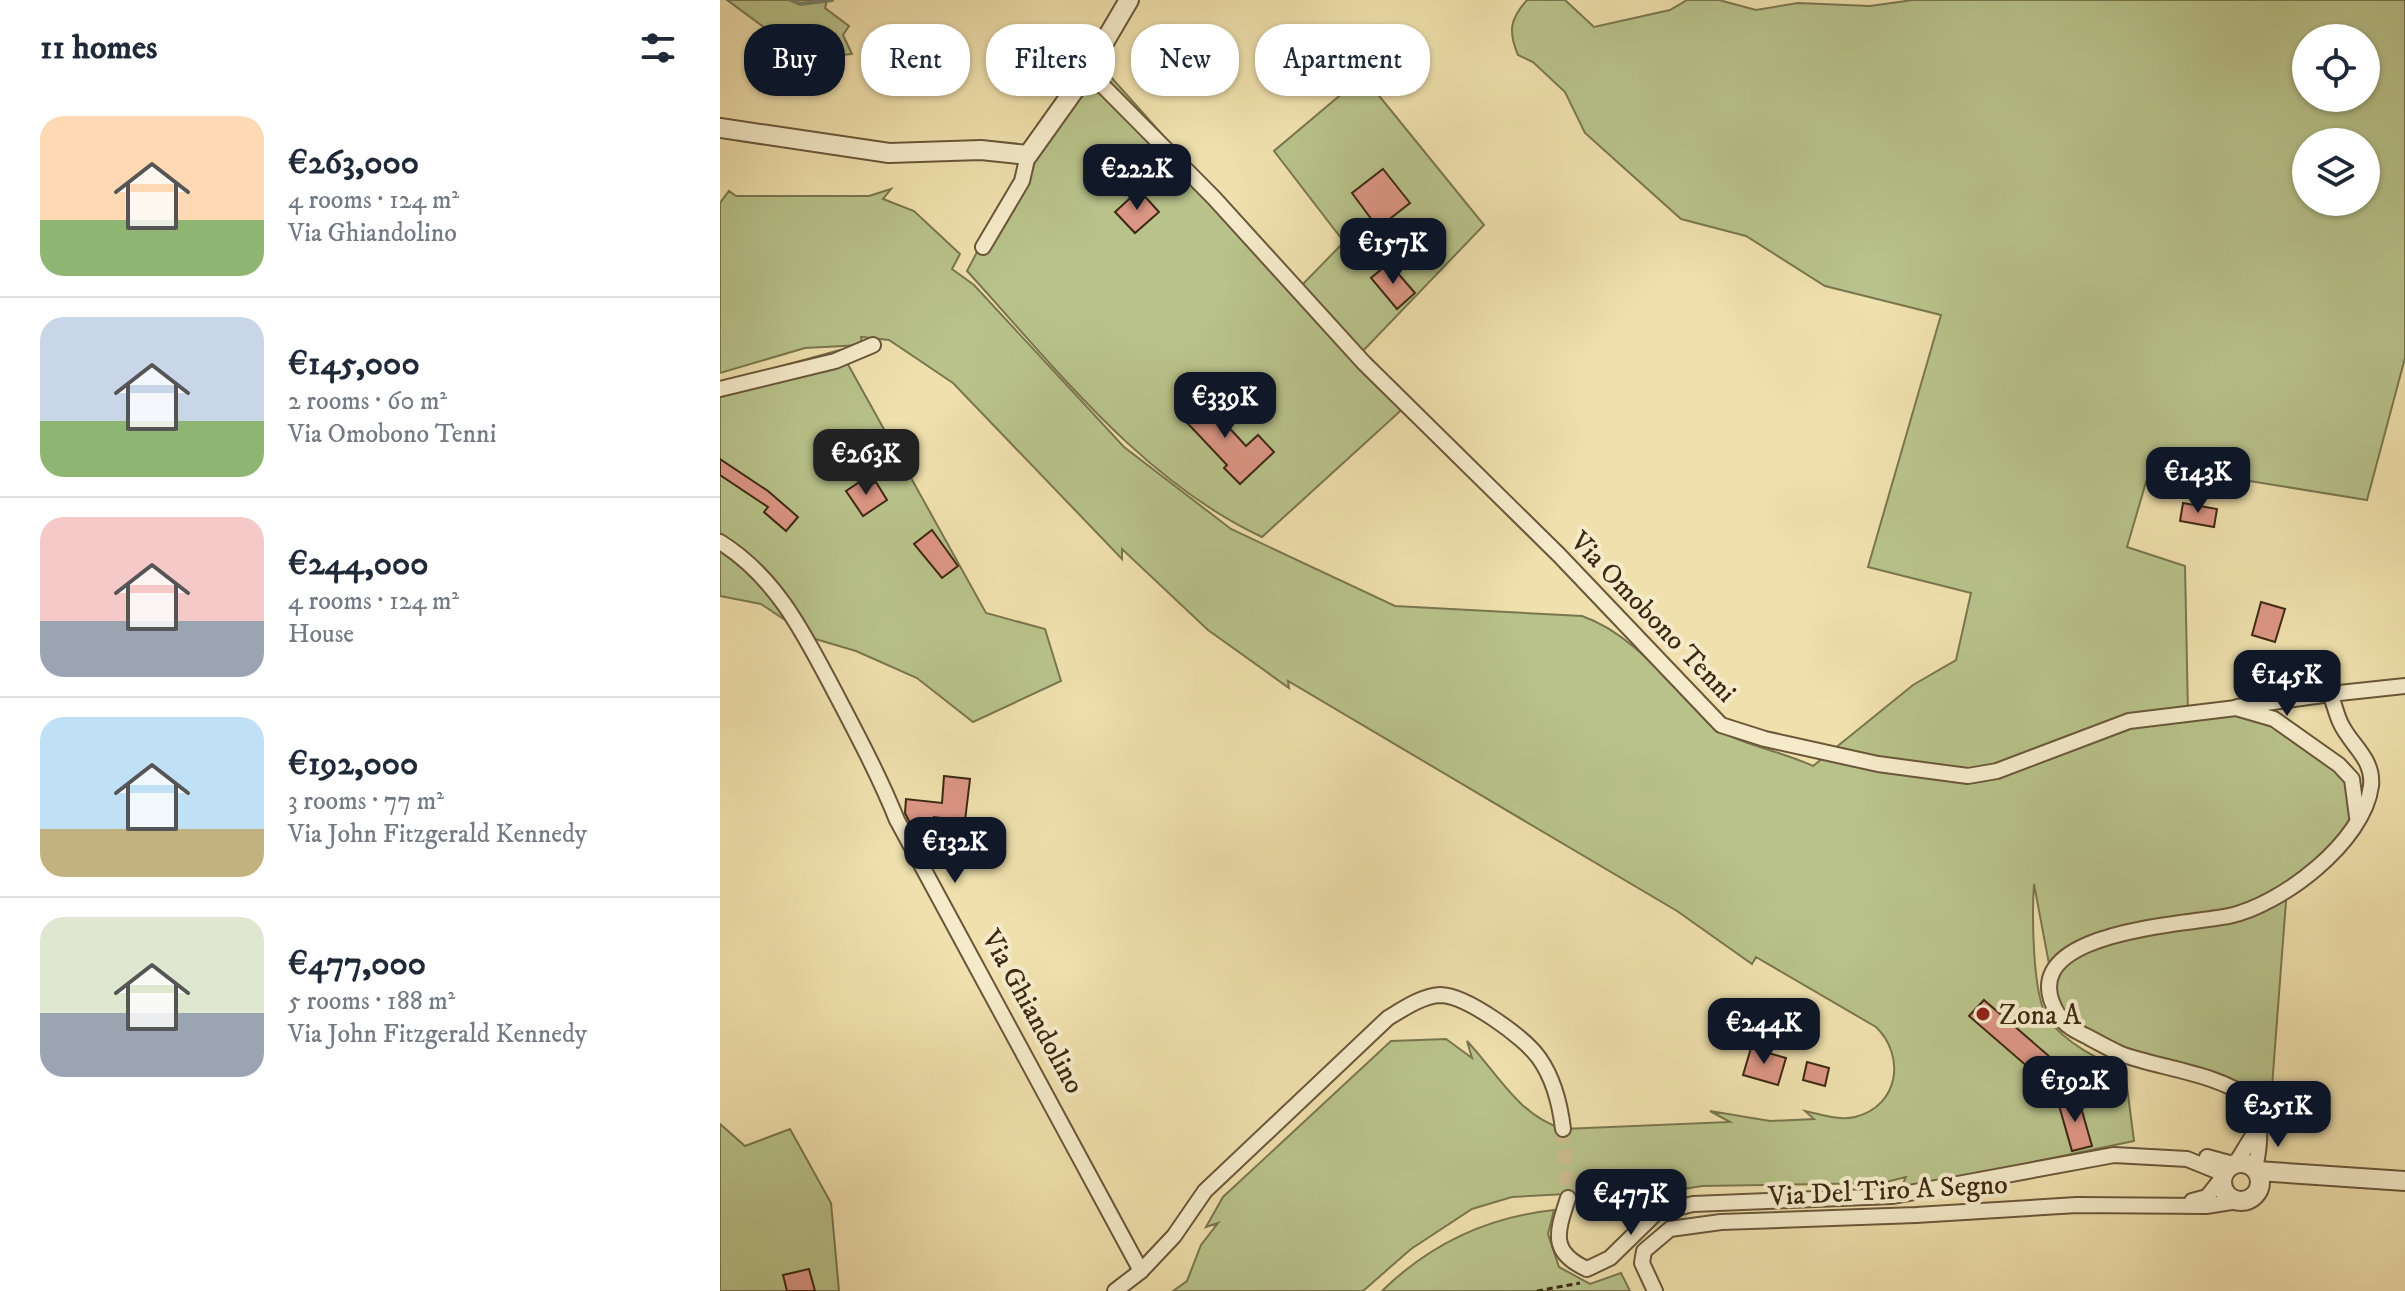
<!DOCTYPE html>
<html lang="en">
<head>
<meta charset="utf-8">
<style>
  body { margin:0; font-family:"IM FELL DW Pica",serif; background:#f6f6f7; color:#1f2937; height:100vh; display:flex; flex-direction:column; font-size:30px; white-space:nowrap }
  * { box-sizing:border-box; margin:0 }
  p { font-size:26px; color:#747a83 }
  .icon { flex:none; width:44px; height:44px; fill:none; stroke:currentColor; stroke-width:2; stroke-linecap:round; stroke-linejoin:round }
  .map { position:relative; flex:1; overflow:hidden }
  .drawer { display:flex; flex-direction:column; background:#fff; width:720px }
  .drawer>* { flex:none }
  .guide { position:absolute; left:24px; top:24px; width:760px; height:72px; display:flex; gap:16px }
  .fabs { position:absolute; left:1572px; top:24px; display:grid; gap:16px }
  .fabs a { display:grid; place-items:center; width:88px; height:88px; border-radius:50%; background:#fff; box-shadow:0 2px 6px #0004; font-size:40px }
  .price { position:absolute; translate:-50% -68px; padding:0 18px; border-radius:16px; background:#111827; color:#fff; font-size:26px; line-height:52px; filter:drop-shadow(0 2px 4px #0008) }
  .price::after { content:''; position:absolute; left:50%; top:48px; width:24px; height:18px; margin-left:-12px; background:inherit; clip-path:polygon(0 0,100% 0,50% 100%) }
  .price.current { background:#222; color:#fff }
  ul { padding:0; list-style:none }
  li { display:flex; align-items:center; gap:24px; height:200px; padding:0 40px }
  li+li { border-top:2px solid #e0e1e3 }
  li span { display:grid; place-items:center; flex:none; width:224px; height:160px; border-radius:24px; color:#555 }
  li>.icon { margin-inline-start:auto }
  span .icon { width:96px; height:96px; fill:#fffc; stroke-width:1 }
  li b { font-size:34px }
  h2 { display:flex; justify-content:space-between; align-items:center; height:96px; padding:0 40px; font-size:34px }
  .pill { padding:0 28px; border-radius:32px; background:#fff; box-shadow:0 2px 6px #0004; font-size:28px; line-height:72px }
  .pill.current { background:#111827; color:#fff }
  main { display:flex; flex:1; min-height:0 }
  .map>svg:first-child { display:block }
  .green { fill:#b8c28a; stroke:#7a764e; stroke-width:2; fill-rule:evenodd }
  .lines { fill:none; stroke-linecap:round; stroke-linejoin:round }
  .stream { stroke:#75826c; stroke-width:4 }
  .building { fill:#dc9685; stroke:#3d2912; stroke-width:2 }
  .minor-tunnel { stroke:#cbbb8e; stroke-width:14; stroke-dasharray:14 7; stroke-linecap:butt }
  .minor-casing { stroke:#6a5739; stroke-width:18 }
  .tertiary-casing { stroke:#6a5739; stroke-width:22 }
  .path { stroke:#3d2912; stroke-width:3; stroke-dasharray:6 4; stroke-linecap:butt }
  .minor { stroke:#f5ebca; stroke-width:14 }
  .tertiary { stroke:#f5ebca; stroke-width:18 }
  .poi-dot { fill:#8f2418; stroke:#f5ebca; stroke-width:3 }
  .labels { text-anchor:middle; stroke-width:8; stroke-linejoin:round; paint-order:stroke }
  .street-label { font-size:28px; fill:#3d2912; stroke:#f5ebca }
  .poi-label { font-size:28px; fill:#3d2912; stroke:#f5ebca; text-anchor:start }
</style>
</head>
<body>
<main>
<section class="drawer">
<h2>11 homes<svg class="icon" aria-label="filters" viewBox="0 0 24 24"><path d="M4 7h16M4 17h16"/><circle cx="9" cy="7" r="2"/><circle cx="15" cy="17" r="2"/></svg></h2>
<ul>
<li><span style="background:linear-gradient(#ffd9b3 65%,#8fb573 0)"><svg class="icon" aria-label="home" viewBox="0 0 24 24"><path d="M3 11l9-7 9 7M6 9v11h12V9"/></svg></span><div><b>€263,000</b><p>4 rooms · 124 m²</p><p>Via Ghiandolino</p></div></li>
<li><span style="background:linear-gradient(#c9d6e8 65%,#8fb573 0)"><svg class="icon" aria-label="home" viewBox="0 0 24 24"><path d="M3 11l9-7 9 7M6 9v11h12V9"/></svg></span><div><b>€145,000</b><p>2 rooms · 60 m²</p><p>Via Omobono Tenni</p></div></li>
<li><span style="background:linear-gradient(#f6c9c9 65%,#9aa5b1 0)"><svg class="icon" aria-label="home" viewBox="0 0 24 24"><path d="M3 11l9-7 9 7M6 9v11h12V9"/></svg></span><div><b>€244,000</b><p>4 rooms · 124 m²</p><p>House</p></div></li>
<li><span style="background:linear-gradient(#bfe0f5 70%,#c2b280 0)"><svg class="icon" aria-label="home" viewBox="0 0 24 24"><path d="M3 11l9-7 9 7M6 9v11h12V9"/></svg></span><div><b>€192,000</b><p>3 rooms · 77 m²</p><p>Via John Fitzgerald Kennedy</p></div></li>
<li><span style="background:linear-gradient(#dfe7d0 60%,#9aa5b1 0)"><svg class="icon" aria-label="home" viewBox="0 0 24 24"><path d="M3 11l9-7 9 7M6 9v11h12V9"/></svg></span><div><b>€477,000</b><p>5 rooms · 188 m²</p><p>Via John Fitzgerald Kennedy</p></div></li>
</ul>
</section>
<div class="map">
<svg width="1685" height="1291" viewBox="0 0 1685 1291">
  <rect width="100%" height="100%" fill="#efe0ad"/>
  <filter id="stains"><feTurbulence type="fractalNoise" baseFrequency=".0025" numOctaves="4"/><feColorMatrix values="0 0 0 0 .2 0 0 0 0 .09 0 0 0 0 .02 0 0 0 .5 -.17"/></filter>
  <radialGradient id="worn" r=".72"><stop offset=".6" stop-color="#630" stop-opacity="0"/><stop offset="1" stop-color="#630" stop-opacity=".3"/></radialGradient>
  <!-- green -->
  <g class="green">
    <polygon points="7,0 107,0 105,8 129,26 123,35 132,54 123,55 96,36 68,45"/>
    <path d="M807 0H845L874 27 950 10 967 0H999L1036 10 1078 3 1150 6 1193 0H1685V358L1647 500 1431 465 1407 547 1465 566 1468 714 1516 708 1590 741 1632 779 1637 817 1627 840 1567 888 1551 1100 1353 1029 1339 1017 1314 884C1312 914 1312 995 1328 1019 1346 1044 1379 1059 1405 1071L1414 1141 1185 1189 1182 1186 1186 1177 1162 1183 982 1186 952 1191 903 1210 870 1213 864 1193 792 1197 752 1209 691 1249 643 1291H453L467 1281 481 1245 498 1223 486 1227 503 1197 671 1041 726 1039 752 1058 747 1041C778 1074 798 1115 843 1129L1010 1122 990 1111 1050 1121 1094 1119 1085 1111C1100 1114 1119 1121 1135 1117 1179 1106 1186 1056 1156 1027L1036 957 1032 964 957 911 568 681 569 688 488 630 402 549V559L233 383 169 340 141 337 142 345 85 348 0 373V203L9 191 16 196H149L171 189 163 199 194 211 240 254 232 269 254 285 404 447 511 529 675 606 862 616C917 635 953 690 995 729 1026 746 1061 751 1093 766L1193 685 1236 660 1251 593 1148 567 1221 315 1105 286 1026 236 961 219 865 133 845 92 813 62 798 55C788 31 790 19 807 0ZM1586 38H1646V98H1586ZM1586 142H1646V202H1586Z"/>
    <path d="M382 67 579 288 624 242 554 151 643 76 764 225 640 354 688 404 542 537C422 481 335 367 247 271L308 155Z"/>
    <polygon points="120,350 266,613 325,629 341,681 253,722 197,678 136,651 92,638 41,604 0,596 0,383"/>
    <polygon points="0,1124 25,1146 70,1129 111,1203 119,1291 0,1291"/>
    <path d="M834 1210 828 1234 839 1267 870 1284 901 1273 910 1291H662C710 1244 768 1217 834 1210Z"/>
  </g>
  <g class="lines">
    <!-- stream -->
    <polyline class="stream" points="71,0 80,4 112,0"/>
  </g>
  <!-- building -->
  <g class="building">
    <polygon points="663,169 690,203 658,228 632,193"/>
    <polygon points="419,190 439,212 415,233 395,212"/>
    <polygon points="669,263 695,293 677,309 651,278"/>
    <polygon points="477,393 526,446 538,435 554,452 520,484 504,468 507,465 457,412"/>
    <polygon points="0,459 48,491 78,517 66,531 44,512 48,507 0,475"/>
    <polygon points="141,481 146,488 156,482 167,500 143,516 126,491"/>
    <polygon points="1463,503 1497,509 1494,527 1460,521"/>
    <polygon points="212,530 238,566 222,578 194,544"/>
    <polygon points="1541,602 1565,609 1555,642 1532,635"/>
    <polygon points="224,776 250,779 245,821 214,817 212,828 191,825 185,813 186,799 222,803"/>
    <polygon points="1264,1000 1352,1076 1338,1093 1249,1016"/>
    <polygon points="1004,1007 1016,1010 1010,1036 998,1033"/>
    <polygon points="1031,1048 1066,1058 1058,1085 1023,1075"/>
    <polygon points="1087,1062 1109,1068 1105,1086 1083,1080"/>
    <polygon points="1358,1097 1372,1146 1352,1151 1338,1102"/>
    <polygon points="89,1269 95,1291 67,1291 63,1275"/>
  </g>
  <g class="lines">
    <!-- minor-tunnel -->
    <polyline class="minor-tunnel" points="843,1129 848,1198"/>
    <defs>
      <g id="minor">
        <polyline points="365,75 384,87 494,198 644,363 839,555 1001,725 1045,739 1158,764 1248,776 1277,771 1409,721 1516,708 1554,719 1619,765 1632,779 1637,817"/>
        <polyline points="263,247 302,181 308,155"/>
        <polyline points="0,389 115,361 153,345"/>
        <path d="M0 542C59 579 86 638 118 698 139 738 160 778 177 820L421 1271"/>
        <polyline points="1517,707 1610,694"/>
        <polyline points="1487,1157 1513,1164"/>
        <polyline points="1516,1163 1535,1132"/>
        <path d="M1535 1168C1540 1147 1542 1120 1531 1100 1501 1074 1439 1068 1401 1054 1390 1049 1379 1043 1368 1037 1358 1032 1345 1026 1339 1016 1285 931 1465 925 1509 916 1561 905 1644 842 1651 786 1654 758 1630 745 1620 722 1616 713 1614 703 1610 694L1685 686"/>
        <path d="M848 1198C837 1232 829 1252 867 1269L890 1258 936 1213 973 1204 1173 1196 1394 1155 1467 1159 1504 1174"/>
        <polyline points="1472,1201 1487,1197 1502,1178"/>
        <path d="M395 1291 421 1271 454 1236 485 1191 668 1018C683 1009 702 996 720 995 746 995 804 1037 819 1058 834 1079 840 1104 843 1129"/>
        <polyline points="935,1291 922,1263 924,1251 950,1229 1001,1222 1196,1215 1357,1205 1486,1206 1524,1200"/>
      </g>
      <g id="tertiary">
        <polyline points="0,128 169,153 261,150 308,155 365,75 409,0"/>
        <circle cx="1521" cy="1182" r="19"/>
        <polyline points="1537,1171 1685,1181"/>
      </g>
    </defs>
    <!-- minor casing -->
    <use href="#minor" class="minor-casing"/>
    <!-- tertiary casing -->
    <use href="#tertiary" class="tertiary-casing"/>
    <!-- path -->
    <polyline class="path" points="817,1291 860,1283"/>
    <!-- minor -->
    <use href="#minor" class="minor"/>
    <!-- tertiary -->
    <use href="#tertiary" class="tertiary"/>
  </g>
  <!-- markers -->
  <circle class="poi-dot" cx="1263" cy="1014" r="8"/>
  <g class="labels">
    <!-- street labels -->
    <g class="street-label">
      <text transform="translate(934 616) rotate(46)" y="10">Via Omobono Tenni</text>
      <text transform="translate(314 1011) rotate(61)" y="10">Via Ghiandolino</text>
      <text transform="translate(1168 1189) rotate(-3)" y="10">Via Del Tiro A Segno</text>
    </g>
    <!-- poi labels -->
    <g class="poi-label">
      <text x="1279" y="1024">Zona A</text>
    </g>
  </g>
  <rect width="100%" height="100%" filter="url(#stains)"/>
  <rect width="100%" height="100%" fill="url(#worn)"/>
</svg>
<div class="fabs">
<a><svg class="icon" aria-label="locate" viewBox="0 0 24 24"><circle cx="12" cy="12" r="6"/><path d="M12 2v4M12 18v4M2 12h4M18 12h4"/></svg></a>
<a><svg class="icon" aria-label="layers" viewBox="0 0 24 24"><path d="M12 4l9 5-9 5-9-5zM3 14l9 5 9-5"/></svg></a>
</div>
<b class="price" style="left:417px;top:212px">€222K</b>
<b class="price" style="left:673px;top:286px">€157K</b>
<b class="price" style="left:505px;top:440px">€339K</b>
<b class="price current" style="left:146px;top:497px">€263K</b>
<b class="price" style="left:1478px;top:515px">€143K</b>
<b class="price" style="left:1567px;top:718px">€145K</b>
<b class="price" style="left:235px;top:885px">€132K</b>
<b class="price" style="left:1044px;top:1066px">€244K</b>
<b class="price" style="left:1355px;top:1124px">€192K</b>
<b class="price" style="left:1558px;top:1149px">€251K</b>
<b class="price" style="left:911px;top:1237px">€477K</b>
<div class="guide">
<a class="pill current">Buy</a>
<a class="pill">Rent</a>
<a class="pill">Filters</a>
<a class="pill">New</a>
<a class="pill">Apartment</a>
</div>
</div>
</main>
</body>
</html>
